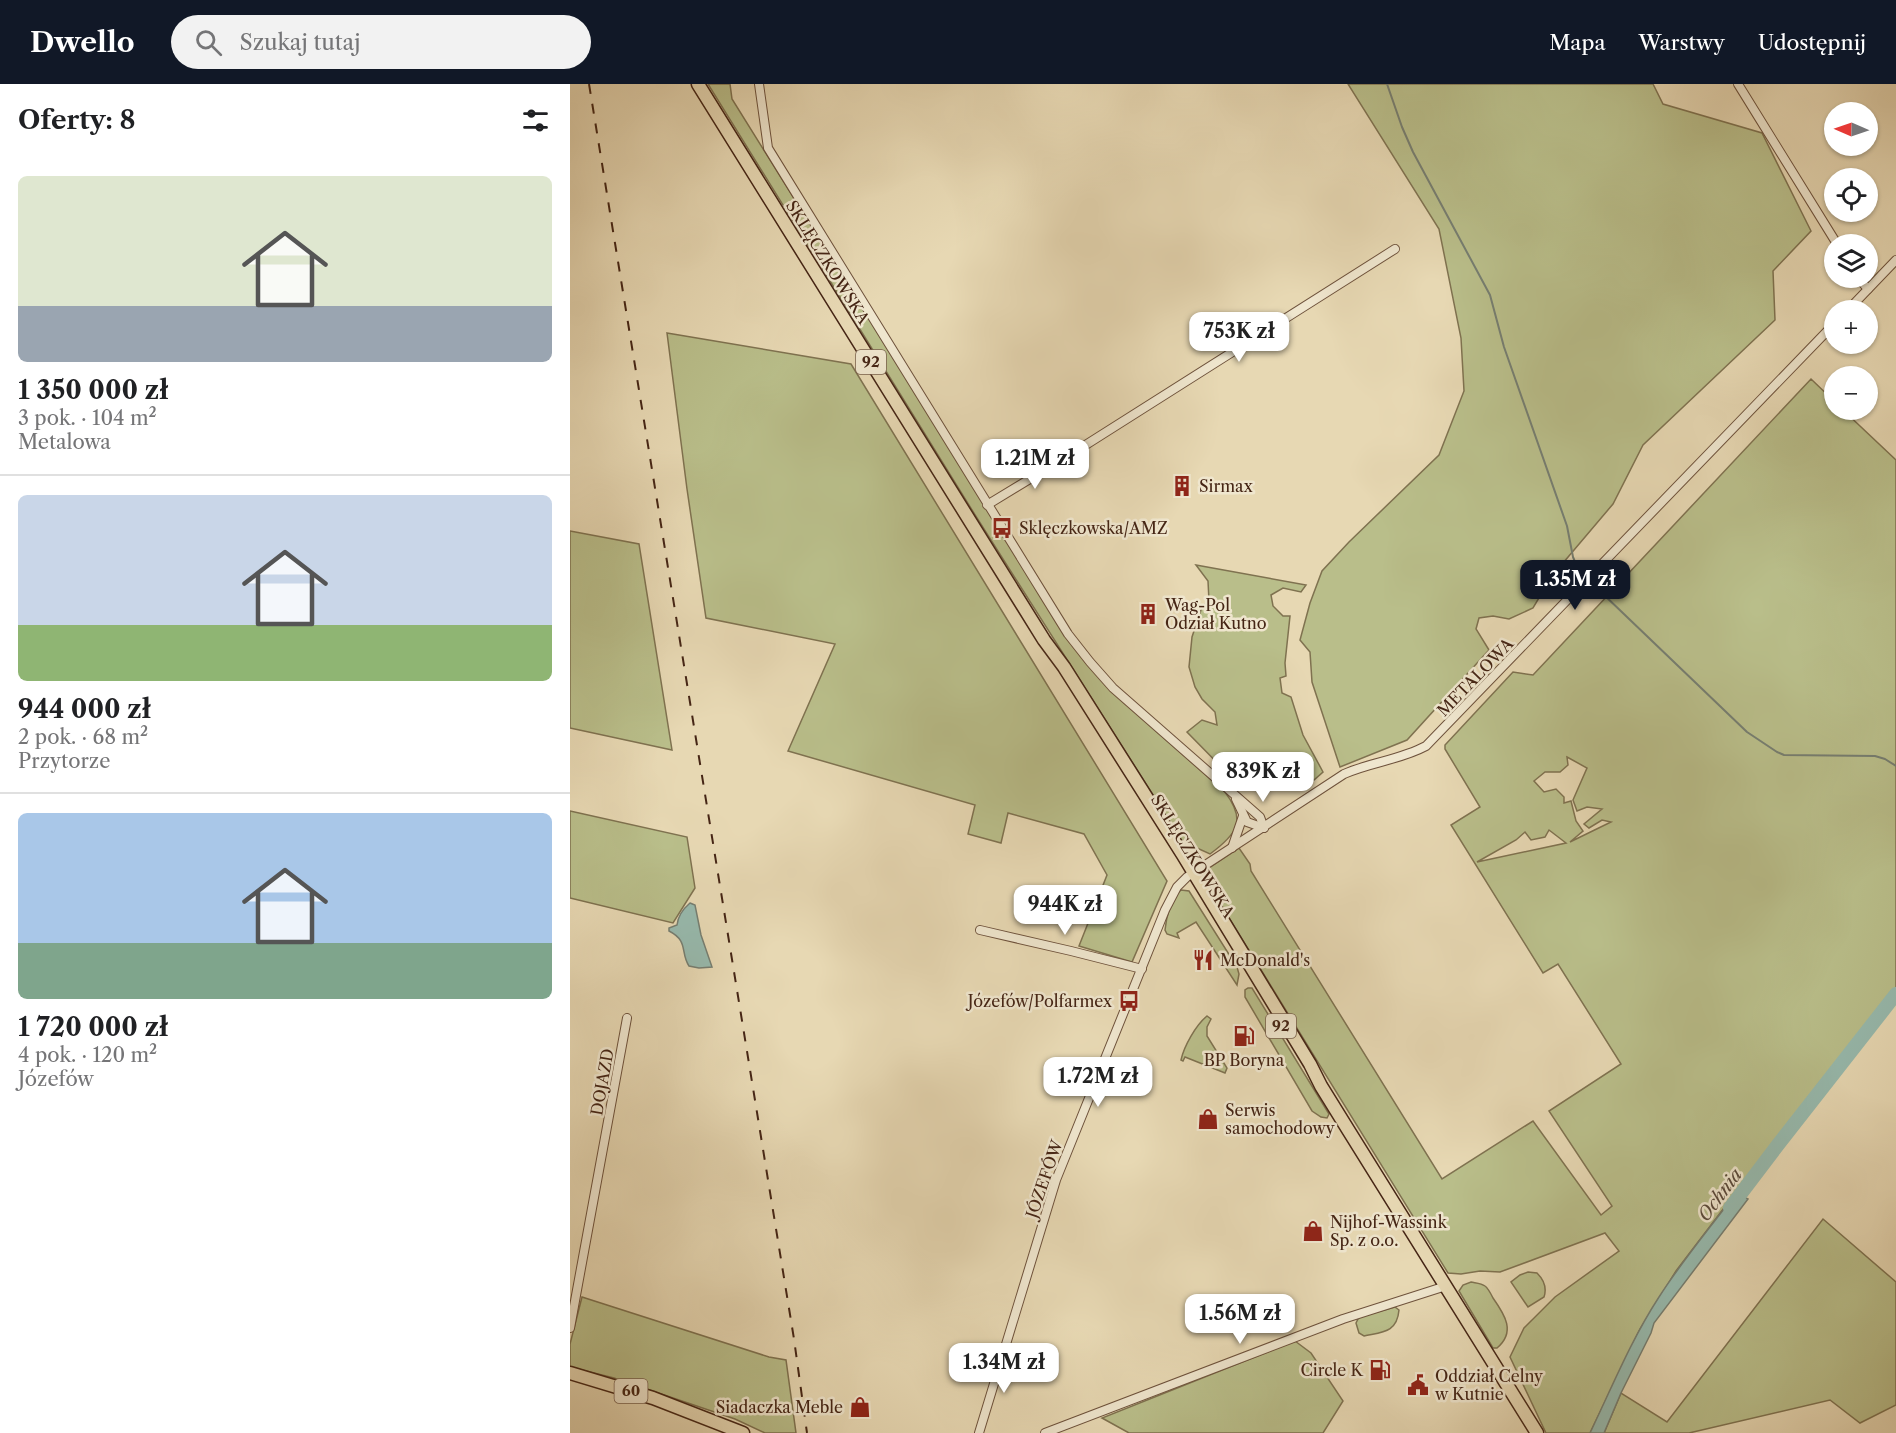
<!DOCTYPE html>
<html lang="pl">
<head>
<meta charset="utf-8">
<style>
  body { margin:0; font-family:"Libre Caslon Text",serif; background:#f2f2f2; color:#202124; height:100vh; display:flex; flex-direction:column; font-size:22px; white-space:nowrap }
  * { box-sizing:border-box; margin:0 }
  p { font-size:20px; color:#757577 }
  .icon { flex:none; width:33px; height:33px; fill:none; stroke:currentColor; stroke-width:2; stroke-linecap:round; stroke-linejoin:round }
  .map { position:relative; flex:1; overflow:hidden }
  .panel { display:flex; flex-direction:column; background:#fff; width:570px }
  .panel>* { flex:none }
  .needle { width:39px; rotate:272deg }
  .tools { position:absolute; left:1254px; top:18px; display:grid; gap:12px }
  .tools a { display:grid; place-items:center; width:54px; height:54px; border-radius:50%; background:#fff; box-shadow:0 2px 4px #0004; font-size:30px }
  .price { position:absolute; translate:-50% -51px; padding:0 14px; border-radius:12px; background:#fff; color:#222; font-size:20px; line-height:39px; filter:drop-shadow(0 2px 3px #0008) }
  .price::after { content:''; position:absolute; left:50%; top:36px; width:18px; height:14px; margin-left:-9px; background:inherit; clip-path:polygon(0 0,100% 0,50% 100%) }
  .price.selected { background:#111827; color:#fff }
  ul { padding:0; list-style:none }
  li { display:grid; align-content:center; gap:12px; height:318px; padding:0 18px }
  li+li { border-top:2px solid #e0e0e0 }
  li span { display:grid; place-items:center; height:186px; border-radius:9px; color:#555 }
  li>.icon { margin-inline-start:auto }
  span .icon { width:108px; height:108px; fill:#fffc; stroke-width:1 }
  li b { font-size:26px }
  h2 { display:flex; justify-content:space-between; align-items:center; height:72px; padding:0 18px; font-size:26px }
  header { display:flex; align-items:center; gap:36px; box-sizing:border-box; height:84px; padding:0 30px; background:#111827; color:#fff }
  header strong { font-size:28px }
  nav { display:flex; gap:33px; margin-inline-start:auto; font-size:21px }
  .search { width:420px; height:54px; background:#f2f2f2; display:flex; align-items:center; gap:15px; box-sizing:border-box; padding:0 21px; border-radius:33px; color:#757577; font-size:22px }
  main { display:flex; flex:1; min-height:0 }
  .map>svg:first-child { display:block }
  .green { fill:#b9be8a; stroke:#7f7250; stroke-width:1.5; fill-rule:evenodd }
  .water { fill:#97baae; stroke:#767e71; stroke-width:1.5 }
  .lines { fill:none; stroke-linecap:round; stroke-linejoin:round }
  .stream { stroke:#767e71; stroke-width:2 }
  .river { stroke:#97baae; stroke-width:14 }
  .minor-casing { stroke:#6e523c; stroke-width:10 }
  .primary-casing { stroke:#452515; stroke-width:15 }
  .minor { stroke:#efe6ce; stroke-width:8 }
  .primary { stroke:#e7d8b3; stroke-width:12 }
  .rail { stroke:#452515; stroke-width:2; stroke-dasharray:10 10; stroke-linecap:butt }
  .labels { text-anchor:middle; stroke-width:5; stroke-linejoin:round; paint-order:stroke }
  .shield { fill:#efe6ce; stroke:#785f4c; stroke-width:1.5 }
  .shield-label { font-size:15px; font-weight:bold; fill:#452515 }
  .street-label { font-size:16px; fill:#452515; stroke:#efe6ce }
  .poi-label { font-size:16px; fill:#452515; stroke:#efe6ce; text-anchor:start }
  .water-label { font-size:18px; font-style:italic; fill:#5a4a3b; stroke:#efe6ce }
</style>
</head>
<body>
<header>
<strong>Dwello</strong>
<div class="search"><svg class="icon" aria-label="search" viewBox="0 0 24 24"><circle cx="10" cy="10" r="6"/><path d="M15 15l6 6"/></svg>Szukaj tutaj</div>
<nav><a>Mapa</a><a>Warstwy</a><a>Udostępnij</a></nav>
</header>
<main>
<section class="panel">
<h2>Oferty: 8<svg class="icon" aria-label="filters" viewBox="0 0 24 24"><path d="M4 7h16M4 17h16"/><circle cx="9" cy="7" r="2"/><circle cx="15" cy="17" r="2"/></svg></h2>
<ul>
<li><span style="background:linear-gradient(#dfe7d0 70%,#9aa5b1 0)"><svg class="icon" aria-label="home" viewBox="0 0 24 24"><path d="M3 11l9-7 9 7M6 9v11h12V9"/></svg></span><div><b>1 350 000 zł</b><p>3 pok. · 104 m²</p><p>Metalowa</p></div></li>
<li><span style="background:linear-gradient(#c9d6e8 70%,#8fb573 0)"><svg class="icon" aria-label="home" viewBox="0 0 24 24"><path d="M3 11l9-7 9 7M6 9v11h12V9"/></svg></span><div><b>944 000 zł</b><p>2 pok. · 68 m²</p><p>Przytorze</p></div></li>
<li><span style="background:linear-gradient(#a9c7e8 70%,#7fa58c 0)"><svg class="icon" aria-label="home" viewBox="0 0 24 24"><path d="M3 11l9-7 9 7M6 9v11h12V9"/></svg></span><div><b>1 720 000 zł</b><p>4 pok. · 120 m²</p><p>Józefów</p></div></li>
</ul>
</section>
<div class="map">
<svg width="1326" height="1349" viewBox="0 0 1326 1349">
  <rect width="100%" height="100%" fill="#e7d8b3"/>
  <filter id="stains"><feTurbulence type="fractalNoise" baseFrequency=".00333" numOctaves="4"/><feColorMatrix values="0 0 0 0 .2 0 0 0 0 .09 0 0 0 0 .02 0 0 0 .5 -.17"/></filter>
  <radialGradient id="worn" r=".72"><stop offset=".6" stop-color="#630" stop-opacity="0"/><stop offset="1" stop-color="#630" stop-opacity=".3"/></radialGradient>
  <!-- green -->
  <g class="green">
    <path d="M138 0H160L162 15 462 496 548 613 655 708C677 737 667 750 640 770L627 764 615 766 583 711 407 434Z"/>
    <polygon points="778,0 1083,0 1093,20 1192,49 1241,147 1203,187 1205,236 1073,361 1043,420 982,492 963,524 939,535 923,532 909,534 906,545 919,566 837,656 770,683 742,598 740,568 730,556 740,519 752,487 779,458 869,371 894,307 891,254 869,145"/>
    <polygon points="97,249 281,280 597,797 562,878 509,862 537,791 514,750 438,729 431,759 398,750 405,721 218,667 265,560 136,534 117,405"/>
    <path d="M1241 295 1264 317V326H1273L1326 376V905L1281 960 1251 998 1229 1031 1205 1057 1106 1187 1070 1245 1020 1349H976L940 1273 954 1244 985 1213 1049 1167 1035 1149 930 1188 910 1187 891 1190 878 1189 638 800 639 784 669 764 680 780 681 787 872 1095 963 1037 1031 1131 1042 1122 979 1027 1051 980 988 880 973 889 881 741 910 723 875 665V661L943 588 963 591ZM997 673 1017 684 1003 716 1007 727 1017 723 1032 725 1014 740 1019 744 1032 736 1041 738 1000 758 1013 747 1006 737 1001 717 994 719V713L986 705 974 708 964 697 975 688H990L998 681ZM979 746 996 759 907 778 946 756 955 748 961 756 975 753Z"/>
    <polygon points="0,447 69,460 102,666 0,644"/>
    <path d="M626 481 736 501 731 508 713 504 701 511 703 522 713 532H720L715 579 716 592 710 594 712 609 721 613 733 651 753 688 744 696 731 686C706 687 706 690 690 706L669 701 617 648 632 636 647 641 645 628 632 615 625 603 619 583 622 553 632 523 639 517 638 497Z"/>
    <polygon points="0,727 117,753 125,804 103,839 0,814"/>
    <path d="M611 806 619 807 667 883 669 890 667 901 626 838 607 849 609 854 597 850 595 846C596 834 601 814 611 806Z"/>
    <polygon points="678,904 682,904 759,1030 757,1034 751,1033 742,1027 675,913 675,906"/>
    <path d="M637 932 641 935 637 943V952L657 984 655 989 615 973 613 977 611 976C614 962 626 941 637 932Z"/>
    <polygon points="1253,1135 1326,1198 1326,1321 1290,1339 1260,1316 1119,1349 1034,1349 1051,1309 1097,1338"/>
    <path d="M958 1188 967 1189C974 1196 977 1204 974 1213L958 1223 941 1198 950 1191Z"/>
    <path d="M901 1198C905 1199 911 1199 915 1202 918 1204 921 1210 923 1214 935 1231 946 1248 927 1264H923L889 1207 893 1201Z"/>
    <polygon points="12,1213 199,1273 216,1276 226,1349 195,1349 165,1335 44,1294 0,1283 0,1260"/>
    <path d="M825 1223 829 1226C827 1249 812 1248 794 1252L789 1249 786 1239 789 1233Z"/>
    <polygon points="725,1257 741,1269 773,1317 753,1349 559,1349 532,1334"/>
  </g>
  <!-- water -->
  <g class="water">
    <path d="M120 819 125 821 131 851 142 883 129 884 119 882C110 869 119 857 99 847V844L107 841C108 831 113 825 120 819Z"/>
    <path d="M1166 1109 1178 1115 1084 1239 1081 1249 1051 1309 1034 1349H1020C1042 1303 1061 1256 1089 1213 1112 1177 1140 1144 1166 1109Z"/>
  </g>
  <g class="lines">
    <!-- stream -->
    <g class="stream">
      <polyline points="817,0 832,43 843,68 920,211 934,263 997,442 1003,473 1008,485"/>
      <polyline points="1032,509 1177,648 1207,668 1214,671 1305,672 1315,675 1326,682"/>
    </g>
    <!-- river -->
    <polyline class="river" points="1160,1124 1207,1062 1326,910"/>
    <defs>
      <g id="minor">
        <polyline points="189,0 198,64 498,550 520,578 543,604 690,733 694,744"/>
        <polyline points="1168,0 1267,160"/>
        <polyline points="1288,194 1298,205"/>
        <polyline points="1278,226 1326,176"/>
        <polyline points="417,421 514,362 825,165"/>
        <polyline points="666,715 677,738 694,744"/>
        <polyline points="662,764 673,732"/>
        <polyline points="410,846 501,867 572,885"/>
        <polyline points="0,1244 57,934"/>
        <path d="M409 1349 486 1096 595 826 607 803 617 793 774 690C801 678 830 676 856 662L1264 240"/>
        <polyline points="475,1349 773,1235 876,1202"/>
      </g>
      <g id="primary">
        <polyline points="128,0 474,556 494,583 613,771 740,980 751,1002 777,1044 967,1349"/>
        <polyline points="0,1289 83,1314 173,1349"/>
      </g>
    </defs>
    <!-- minor casing -->
    <use href="#minor" class="minor-casing"/>
    <!-- primary casing -->
    <use href="#primary" class="primary-casing"/>
    <!-- minor -->
    <use href="#minor" class="minor"/>
    <!-- primary -->
    <use href="#primary" class="primary"/>
    <!-- rail -->
    <polyline class="rail" points="19,0 224,1255 237,1349"/>
  </g>
  <!-- icons -->
  <defs>
    <symbol id="building-bare" viewBox="-9 -9 18 18"><path d="M-4-6H4V6H1V3H-1V6H-4ZM-2.5-4.3h1.7v1.8h-1.7ZM.8-4.3h1.7v1.8H.8ZM-2.5-1h1.7V.8h-1.7ZM.8-1h1.7V.8H.8Z" fill="#8f2418" stroke="#efe6ce" stroke-width="2.5" paint-order="stroke"/></symbol>
    <symbol id="bus-bare" viewBox="-9 -9 18 18"><path d="M-5-6H5V4H4V6H2V4H-2V6H-4V4H-5ZM-3.5-4V0h7V-4ZM-3.5 1.2v1.5H-2V1.2ZM2 1.2v1.5H3.5V1.2Z" fill="#8f2418" stroke="#efe6ce" stroke-width="2.5" paint-order="stroke"/></symbol>
    <symbol id="restaurant-bare" viewBox="-9 -9 18 18"><path d="M-5-6h1v4h1v-4h1v4h1v-4h1v5L-1.5 .5V6h-2V.5L-5-1ZM5-6V6H3V1.5H1.5Q1.5-4 5-6Z" fill="#8f2418" stroke="#efe6ce" stroke-width="2.5" paint-order="stroke"/></symbol>
    <symbol id="fuel-bare" viewBox="-9 -9 18 18"><path d="M-5.5-6h7V0h2V4h1.3V-2.5L3-4.5l.8-.8L6-3V5H2.5V1h-1V6h-7ZM-4.2-4.7v3.2H.2V-4.7Z" fill="#8f2418" stroke="#efe6ce" stroke-width="2.5" paint-order="stroke"/></symbol>
    <symbol id="shop-bare" viewBox="-9 -9 18 18"><path d="M-5-2.5h2.3a2.7 3.5 0 0 1 5.4 0H5L5.5 6h-11ZM-1.5-2.5h3a1.5 2.3 0 0 0-3 0Z" fill="#8f2418" stroke="#efe6ce" stroke-width="2.5" paint-order="stroke"/></symbol>
    <symbol id="civic-bare" viewBox="-9 -9 18 18"><path d="M-.6-6.5H3V-4.5H.6V-3L4-1V1h2V6H-6V1h2V-1L-.6-3ZM-1.2 2.5V6h2.4V2.5Z" fill="#8f2418" stroke="#efe6ce" stroke-width="2.5" paint-order="stroke"/></symbol>
  </defs>
  <g fill-rule="evenodd">
    <use href="#building-bare" x="597" y="387" width="30" height="30"/>
    <use href="#bus-bare" x="417" y="429" width="30" height="30"/>
    <use href="#building-bare" x="563" y="515" width="30" height="30"/>
    <use href="#restaurant-bare" x="618" y="861" width="30" height="30"/>
    <use href="#bus-bare" x="544" y="902" width="30" height="30"/>
    <use href="#fuel-bare" x="659" y="937" width="30" height="30"/>
    <use href="#shop-bare" x="623" y="1020" width="30" height="30"/>
    <use href="#shop-bare" x="728" y="1132" width="30" height="30"/>
    <use href="#fuel-bare" x="795" y="1271" width="30" height="30"/>
    <use href="#civic-bare" x="833" y="1286" width="30" height="30"/>
    <use href="#shop-bare" x="275" y="1308" width="30" height="30"/>
  </g>
  <g class="labels">
    <!-- shield labels -->
    <g class="shield">
      <rect x="286" y="266" width="30" height="24" rx="4.5"/>
      <rect x="696" y="930" width="30" height="24" rx="4.5"/>
      <rect x="44.5" y="1295" width="33" height="24" rx="4.5"/>
    </g>
    <g class="shield-label">
      <text x="301" y="283">92</text>
      <text x="711" y="947">92</text>
      <text x="61" y="1312">60</text>
    </g>
    <!-- street labels -->
    <g class="street-label">
      <text transform="translate(258 178) rotate(58)" y="6">SKLĘCZKOWSKA</text>
      <text transform="translate(905 593) rotate(-46)" y="6">METALOWA</text>
      <text transform="translate(623 772) rotate(58)" y="6">SKLĘCZKOWSKA</text>
      <text transform="translate(32 998) rotate(-80)" y="6">DOJAZD</text>
      <text transform="translate(474 1095) rotate(-71)" y="6">JÓZEFÓW</text>
    </g>
    <!-- poi labels -->
    <g class="poi-label">
      <text x="629" y="408">Sirmax</text>
      <text x="449" y="450">Sklęczkowska/AMZ</text>
      <text x="595" y="527">Wag-Pol<tspan x="595" dy="18">Odział Kutno</tspan></text>
      <text x="650" y="882">McDonald's</text>
      <text x="542" y="923" text-anchor="end">Józefów/Polfarmex</text>
      <text x="674" y="982" text-anchor="middle">BP Boryna</text>
      <text x="655" y="1032">Serwis<tspan x="655" dy="18">samochodowy</tspan></text>
      <text x="760" y="1144">Nijhof-Wassink<tspan x="760" dy="18">Sp. z o.o.</tspan></text>
      <text x="793" y="1292" text-anchor="end">Circle K</text>
      <text x="865" y="1298">Oddział Celny<tspan x="865" dy="18">w Kutnie</tspan></text>
      <text x="273" y="1329" text-anchor="end">Siadaczka Meble</text>
    </g>
    <!-- water labels -->
    <g class="water-label">
      <text transform="translate(1150 1111) rotate(-53)" y="6">Ochnia</text>
    </g>
  </g>
  <rect width="100%" height="100%" filter="url(#stains)"/>
  <rect width="100%" height="100%" fill="url(#worn)"/>
</svg>
<div class="tools">
<a><svg class="needle" viewBox="-14 -14 28 28"><path d="M0-13l5 13h-10z" fill="#e53935"/><path d="M0 13l5-13h-10z" fill="#757577"/></svg></a>
<a><svg class="icon" aria-label="locate" viewBox="0 0 24 24"><circle cx="12" cy="12" r="6"/><path d="M12 2v4M12 18v4M2 12h4M18 12h4"/></svg></a>
<a><svg class="icon" aria-label="layers" viewBox="0 0 24 24"><path d="M12 4l9 5-9 5-9-5zM3 14l9 5 9-5"/></svg></a>
<a>+</a>
<a>−</a>
</div>
<b class="price" style="left:669px;top:279px">753K zł</b>
<b class="price" style="left:465px;top:406px">1.21M zł</b>
<b class="price selected" style="left:1005px;top:527px">1.35M zł</b>
<b class="price" style="left:693px;top:719px">839K zł</b>
<b class="price" style="left:495px;top:852px">944K zł</b>
<b class="price" style="left:528px;top:1024px">1.72M zł</b>
<b class="price" style="left:670px;top:1261px">1.56M zł</b>
<b class="price" style="left:434px;top:1310px">1.34M zł</b>
</div>
</main>
</body>
</html>
